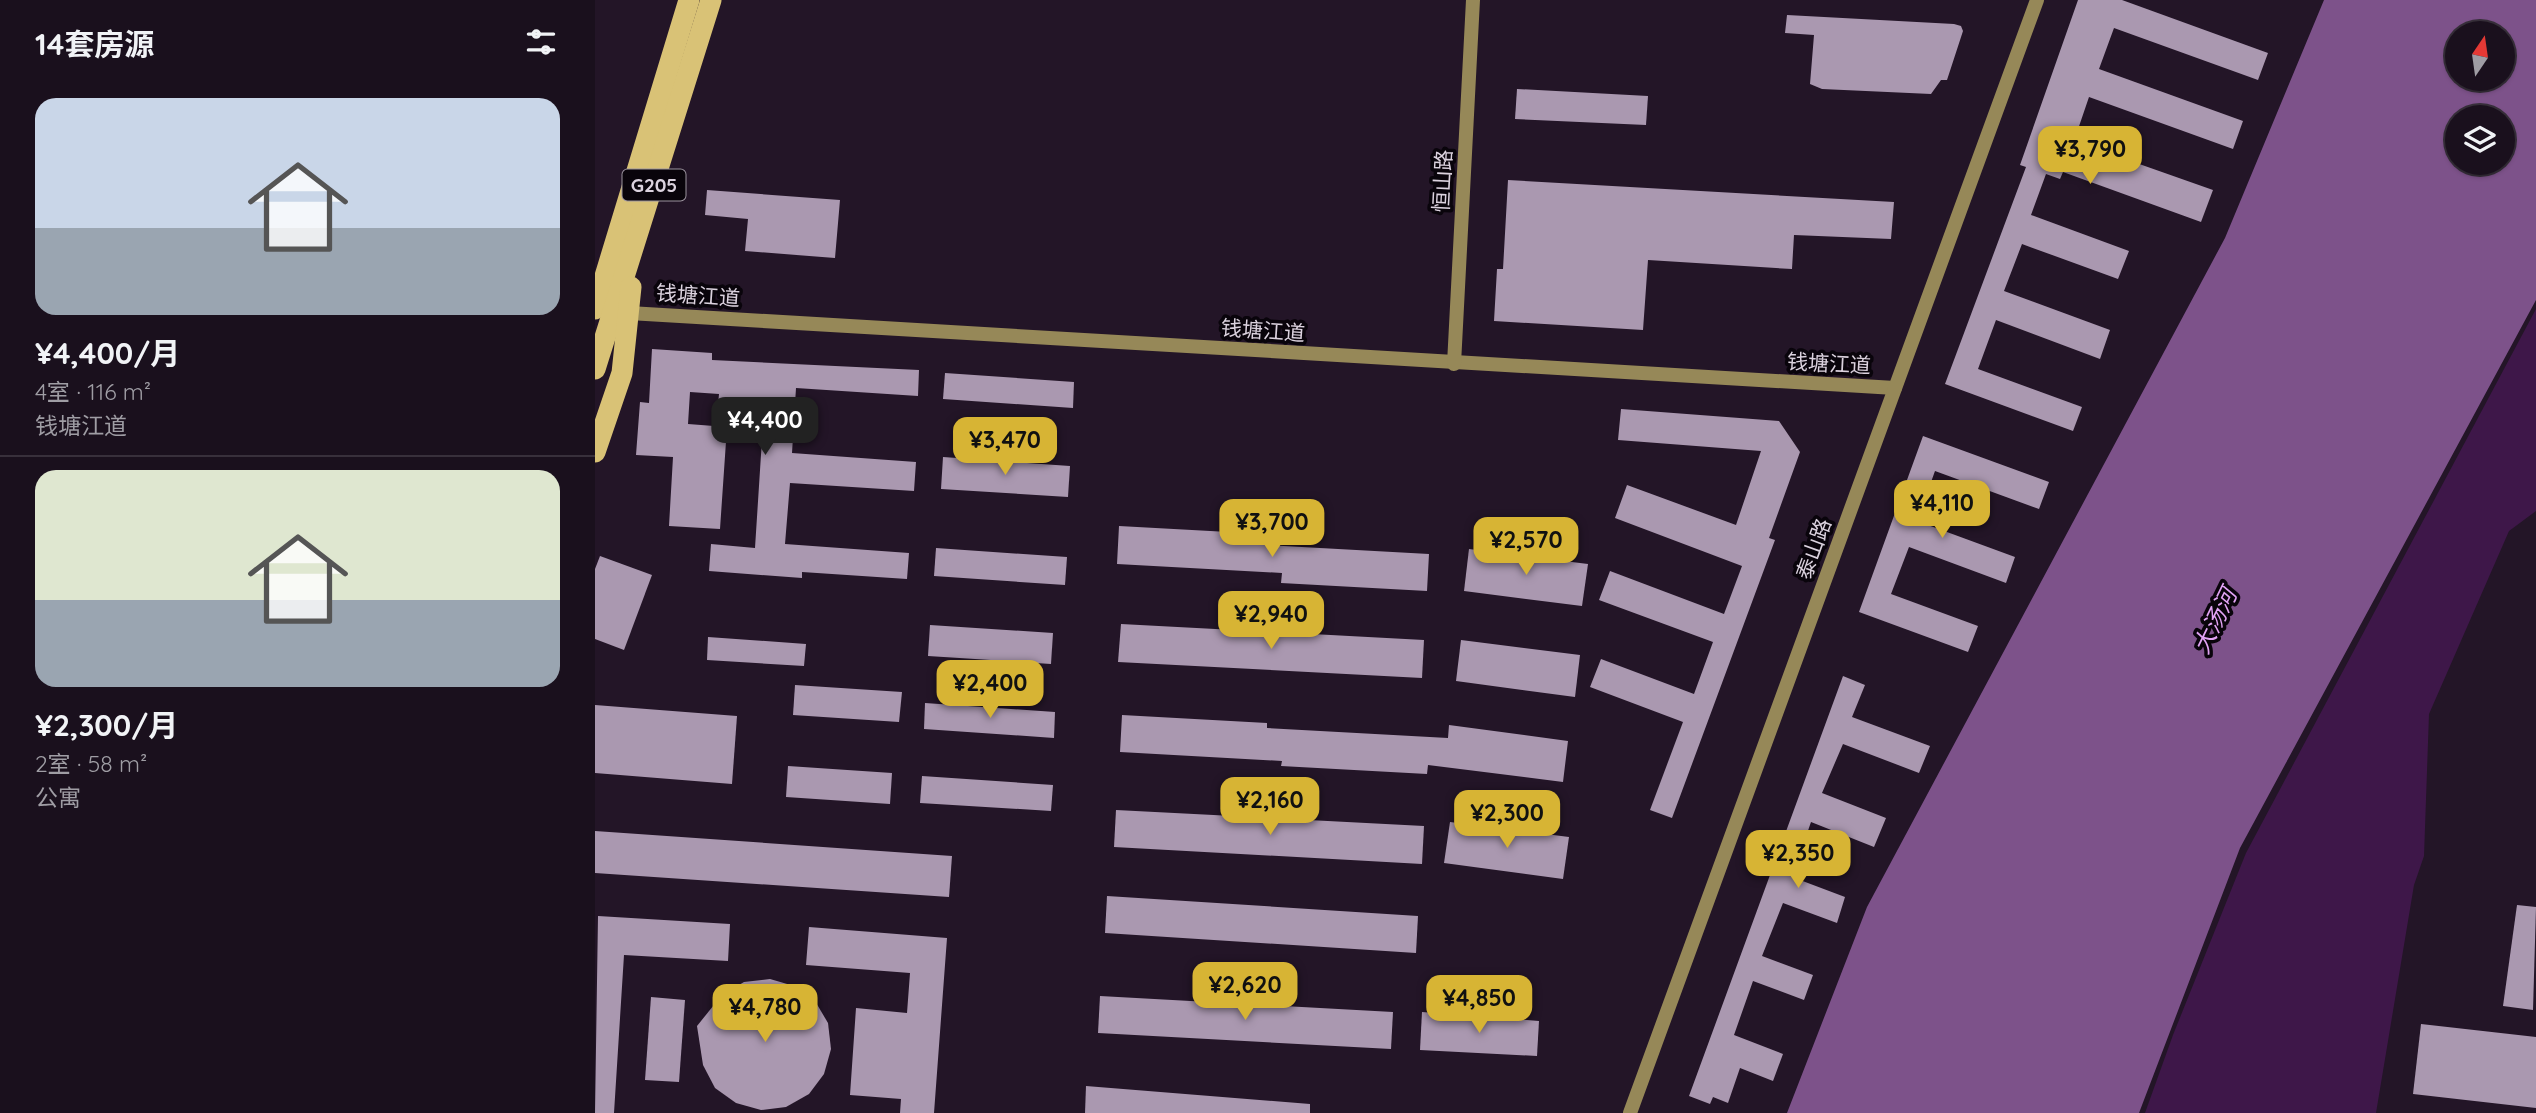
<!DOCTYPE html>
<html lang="zh">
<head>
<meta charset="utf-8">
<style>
  body { margin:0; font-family:Quicksand,"Noto Sans SC",sans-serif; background:#231926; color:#f1f3f6; height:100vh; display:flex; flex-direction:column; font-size:26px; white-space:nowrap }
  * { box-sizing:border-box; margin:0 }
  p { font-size:23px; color:#9f9da4 }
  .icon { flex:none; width:38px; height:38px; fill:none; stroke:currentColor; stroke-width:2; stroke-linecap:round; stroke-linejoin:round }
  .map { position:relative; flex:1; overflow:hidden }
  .drawer { display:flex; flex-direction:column; background:#1a101d; width:595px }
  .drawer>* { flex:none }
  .needle { width:46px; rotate:13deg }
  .buttons { position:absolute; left:1850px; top:21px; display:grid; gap:14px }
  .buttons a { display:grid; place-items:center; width:70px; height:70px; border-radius:50%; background:#1a101d; box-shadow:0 2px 5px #0004,0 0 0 2px #38303b; font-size:35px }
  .price { position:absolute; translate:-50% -60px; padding:0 16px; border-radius:14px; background:#d7b434; color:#111; font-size:23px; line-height:46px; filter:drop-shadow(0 2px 4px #0008) }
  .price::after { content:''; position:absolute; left:50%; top:42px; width:21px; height:16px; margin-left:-10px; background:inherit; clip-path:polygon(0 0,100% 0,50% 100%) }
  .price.active { background:#222; color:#fff }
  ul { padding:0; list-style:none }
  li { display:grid; align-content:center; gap:14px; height:371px; padding:0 35px }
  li+li { border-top:2px solid #38303b }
  li span { display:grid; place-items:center; height:217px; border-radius:21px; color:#555 }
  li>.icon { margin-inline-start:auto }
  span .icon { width:126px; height:126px; fill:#fffc; stroke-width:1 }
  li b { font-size:30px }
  h2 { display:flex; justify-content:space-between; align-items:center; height:84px; padding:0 35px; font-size:30px }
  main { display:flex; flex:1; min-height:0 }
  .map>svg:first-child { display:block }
  .green { fill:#3e1749 }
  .water { fill:#7d528a; fill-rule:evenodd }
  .building { fill:#aa98b0 }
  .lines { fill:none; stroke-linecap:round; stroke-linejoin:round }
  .secondary { stroke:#968858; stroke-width:14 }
  .highway { stroke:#d9c276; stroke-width:21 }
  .labels { text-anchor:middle; stroke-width:7; stroke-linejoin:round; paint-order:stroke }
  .shield { fill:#09040b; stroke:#9c949f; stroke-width:2 }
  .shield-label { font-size:19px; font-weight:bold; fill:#dbd2de }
  .street-label { font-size:21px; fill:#dbd2de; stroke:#09040b }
  .water-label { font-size:23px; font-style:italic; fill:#e1a3f4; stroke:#09040b }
</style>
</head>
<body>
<main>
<section class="drawer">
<h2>14套房源<svg class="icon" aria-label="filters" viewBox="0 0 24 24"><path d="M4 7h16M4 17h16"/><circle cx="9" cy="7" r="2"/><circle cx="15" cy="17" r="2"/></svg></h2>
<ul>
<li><span style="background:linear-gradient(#c9d6e8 60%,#9aa5b1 0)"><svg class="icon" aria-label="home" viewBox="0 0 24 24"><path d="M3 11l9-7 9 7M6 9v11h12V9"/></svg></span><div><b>¥4,400/月</b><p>4室 · 116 m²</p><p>钱塘江道</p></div></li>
<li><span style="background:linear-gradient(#dfe7d0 60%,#9aa5b1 0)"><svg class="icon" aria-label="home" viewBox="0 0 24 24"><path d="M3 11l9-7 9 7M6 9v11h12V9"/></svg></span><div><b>¥2,300/月</b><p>2室 · 58 m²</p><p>公寓</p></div></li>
</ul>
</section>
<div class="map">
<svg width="1941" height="1113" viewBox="0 0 1941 1113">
  <rect width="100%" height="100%" fill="#231527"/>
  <!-- green -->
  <polygon class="green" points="1941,309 1941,511 1914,531 1834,714 1829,856 1819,885 1781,1113 1550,1113 1578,1035 1651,853"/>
  <!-- water -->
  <path class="water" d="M1729 0H1941V300L1645 848 1544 1113H1192L1272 907 1630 238ZM1862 33H1908V79H1862ZM1862 117H1908V163H1862Z"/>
  <!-- building -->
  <g class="building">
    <polygon points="1483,0 1527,0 1673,53 1663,80 1519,28 1504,69 1648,121 1638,149 1494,97 1479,141 1618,190 1606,222 1468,172 1465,179 1451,174 1436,215 1534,251 1523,279 1427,244 1409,291 1515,330 1505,359 1401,320 1383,369 1487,407 1478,431 1350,384 1431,167 1425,165"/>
    <polygon points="1192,15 1359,24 1366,26 1368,31 1352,80 1346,80 1336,94 1227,89 1215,84 1219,35 1190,33"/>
    <polygon points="922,89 1053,96 1051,125 920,119"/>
    <polygon points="913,180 1299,202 1296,239 1199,235 1197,269 1053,260 1048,330 899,321 902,269 908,269"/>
    <polygon points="112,190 245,200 240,258 150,251 153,219 110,215"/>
    <polygon points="57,349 117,353 117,360 324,370 323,396 201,388 197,453 321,462 319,491 195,483 190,544 314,553 312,579 207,572 207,578 114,571 116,544 160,548 169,408 123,405 124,394 95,392 93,424 132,427 125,529 74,526 78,457 41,455 45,402 54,403"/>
    <polygon points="350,373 479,382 478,408 348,399"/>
    <polygon points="1026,409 1184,421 1205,452 1174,538 1180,540 1077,818 1055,810 1088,722 995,687 1006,659 1099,694 1118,642 1004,600 1015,571 1129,614 1147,566 1020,518 1032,485 1141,525 1166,451 1023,440"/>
    <polygon points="1328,436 1454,482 1444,509 1340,471 1322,521 1420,557 1411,583 1314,547 1296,594 1383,626 1373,652 1264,612"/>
    <polygon points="348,457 475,466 473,497 346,489"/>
    <polygon points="524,526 670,534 670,545 834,554 832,591 686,583 687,573 522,564"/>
    <polygon points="341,548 472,557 470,585 339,576"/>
    <polygon points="874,549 993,564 987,606 869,591"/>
    <polygon points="5,556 57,575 29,650 0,639 0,569"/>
    <polygon points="526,624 829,640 827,678 523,662"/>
    <polygon points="335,625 458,633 456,664 333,656"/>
    <polygon points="113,637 211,644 209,666 112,660"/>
    <polygon points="866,640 985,655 980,697 861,681"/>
    <polygon points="1248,676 1270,685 1257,717 1335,746 1324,773 1248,744 1227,793 1291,818 1279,847 1216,822 1197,877 1250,897 1242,923 1188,903 1167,956 1218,975 1209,1000 1158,981 1139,1035 1188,1054 1178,1081 1145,1068 1133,1103 1118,1097 1115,1104 1094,1096"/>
    <polygon points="200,685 307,692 304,722 198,715"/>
    <polygon points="330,703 460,712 459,738 329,729"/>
    <polygon points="0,705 142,716 137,784 0,773"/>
    <polygon points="527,715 672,723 672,728 853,738 854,725 973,741 968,782 833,765 832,774 686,766 687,761 525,752"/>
    <polygon points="193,766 297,773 295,804 191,797"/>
    <polygon points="327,776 458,785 456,811 325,803"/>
    <polygon points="521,810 829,826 827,864 519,847"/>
    <polygon points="855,822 974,837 968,879 849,863"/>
    <polygon points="0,831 357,856 354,897 0,873"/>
    <polygon points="512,896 823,916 821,953 510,933"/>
    <polygon points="1922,905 1941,907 1938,1010 1908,1006"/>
    <polygon points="3,916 135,924 133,961 29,955 19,1113 0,1113"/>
    <polygon points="214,927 352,938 339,1113 305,1113 306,1099 255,1095 261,1008 312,1013 315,973 211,965"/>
    <polygon points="175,979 199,986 220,1001 233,1023 236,1049 229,1074 214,1094 191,1107 166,1110 141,1103 120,1088 108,1065 102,1026 127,995 149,982"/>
    <polygon points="505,996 798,1012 796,1049 503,1033"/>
    <polygon points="56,997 90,1000 84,1082 50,1080"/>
    <polygon points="827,1012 944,1021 942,1056 825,1050"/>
    <polygon points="1826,1024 1941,1037 1941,1108 1818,1094"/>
    <polygon points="491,1086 715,1104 715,1113 490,1113"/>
  </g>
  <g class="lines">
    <!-- secondary -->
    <g class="secondary">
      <polyline points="34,313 1300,388"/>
      <polyline points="859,364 878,0"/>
      <polyline points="1035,1113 1442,0"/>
    </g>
    <!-- highway -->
    <g class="highway">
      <polyline points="0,309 94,0"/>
      <polyline points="0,369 116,0"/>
      <polyline points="0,452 27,373 36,287"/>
    </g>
  </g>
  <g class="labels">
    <!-- shield labels -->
    <rect class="shield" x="27.5" y="169.5" width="63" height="31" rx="5"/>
    <g class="shield-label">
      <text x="59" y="192">G205</text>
    </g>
    <!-- street labels -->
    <g class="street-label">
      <text transform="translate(848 181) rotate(-87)" y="7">恒山路</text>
      <text transform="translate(103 296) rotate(4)" y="7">钱塘江道</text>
      <text transform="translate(668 331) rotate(4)" y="7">钱塘江道</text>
      <text transform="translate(1234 364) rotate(3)" y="7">钱塘江道</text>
      <text transform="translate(1219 549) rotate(-70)" y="7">泰山路</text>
    </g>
    <!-- water labels -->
    <g class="water-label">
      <text transform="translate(1620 621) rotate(-64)" y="8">大汤河</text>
    </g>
  </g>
</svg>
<div class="buttons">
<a><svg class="needle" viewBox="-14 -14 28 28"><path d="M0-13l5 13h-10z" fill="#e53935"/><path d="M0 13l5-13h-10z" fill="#9f9da4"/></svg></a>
<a><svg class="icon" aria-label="layers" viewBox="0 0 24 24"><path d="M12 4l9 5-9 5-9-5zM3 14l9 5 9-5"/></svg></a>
</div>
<b class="price" style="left:1495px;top:186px">¥3,790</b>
<b class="price active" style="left:170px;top:457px">¥4,400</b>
<b class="price" style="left:410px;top:477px">¥3,470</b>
<b class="price" style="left:1347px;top:540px">¥4,110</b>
<b class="price" style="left:677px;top:559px">¥3,700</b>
<b class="price" style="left:931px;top:577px">¥2,570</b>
<b class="price" style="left:676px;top:651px">¥2,940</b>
<b class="price" style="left:395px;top:720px">¥2,400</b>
<b class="price" style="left:675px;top:837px">¥2,160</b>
<b class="price" style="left:912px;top:850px">¥2,300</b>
<b class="price" style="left:1203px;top:890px">¥2,350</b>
<b class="price" style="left:650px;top:1022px">¥2,620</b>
<b class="price" style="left:884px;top:1035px">¥4,850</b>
<b class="price" style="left:170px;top:1044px">¥4,780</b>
</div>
</main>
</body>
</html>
